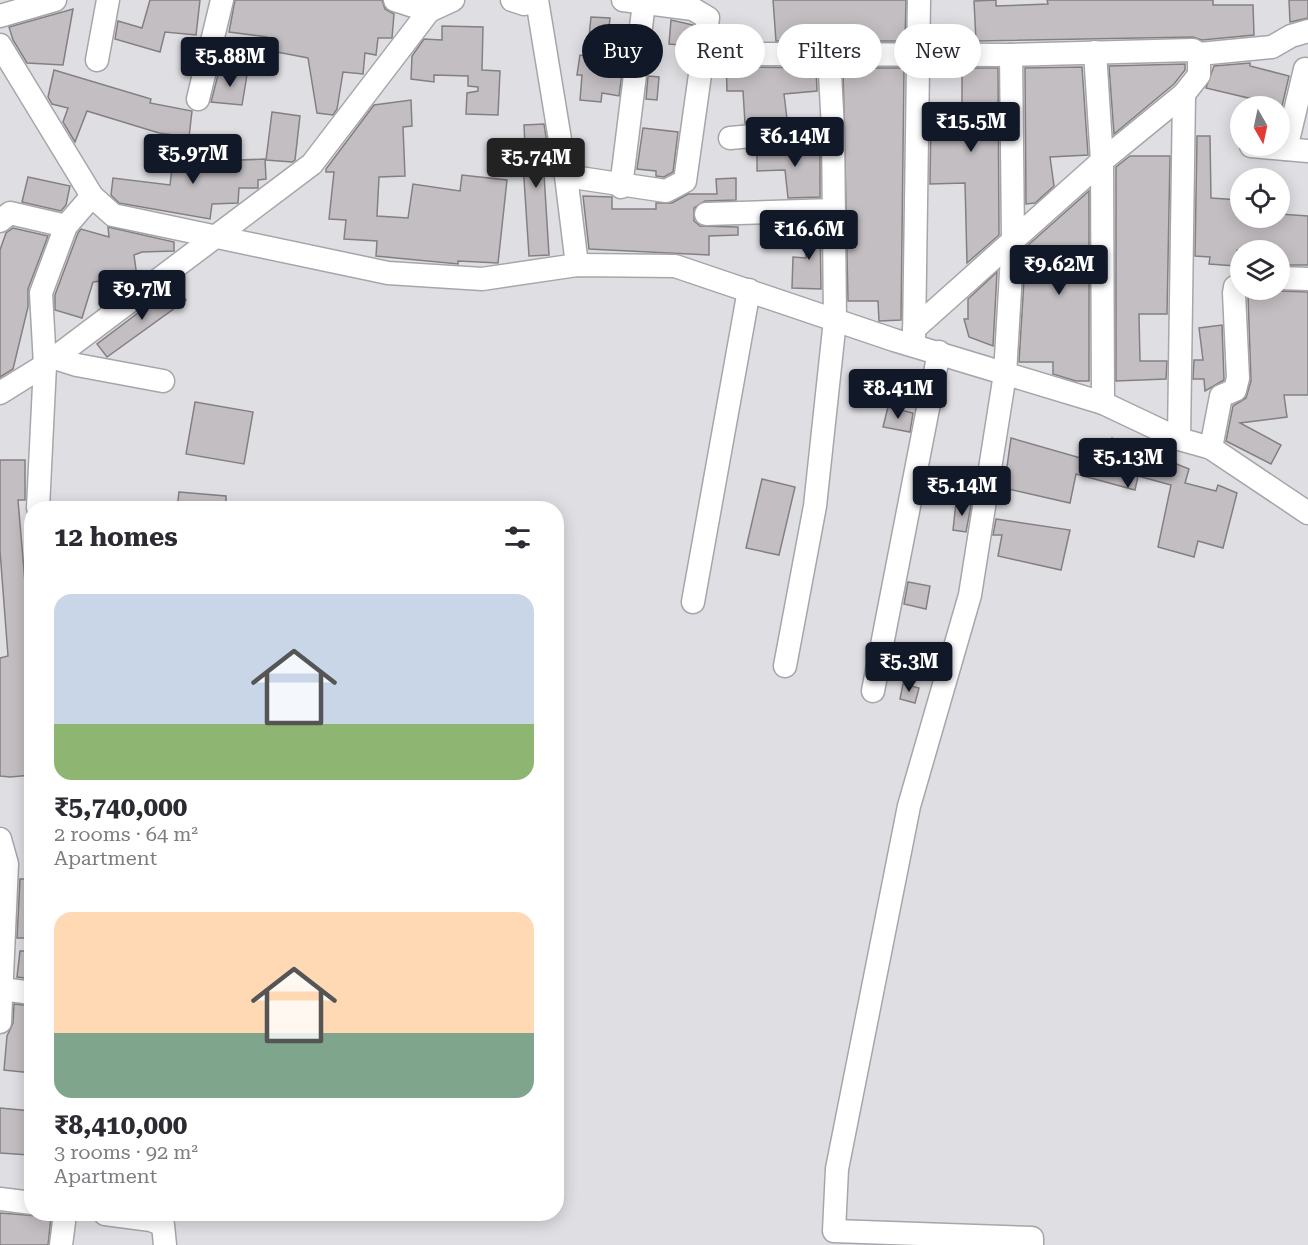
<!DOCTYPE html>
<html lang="en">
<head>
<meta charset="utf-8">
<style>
  body { margin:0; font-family:"Roboto Serif",serif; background:#f2f2f3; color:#2b2b33; height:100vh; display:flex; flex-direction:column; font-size:22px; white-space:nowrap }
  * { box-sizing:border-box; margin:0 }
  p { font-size:20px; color:#7c7c81 }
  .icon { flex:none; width:33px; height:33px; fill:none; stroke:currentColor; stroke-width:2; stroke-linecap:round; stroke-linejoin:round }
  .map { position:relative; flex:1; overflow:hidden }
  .panel { position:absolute; left:24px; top:501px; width:540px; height:720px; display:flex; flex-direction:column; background:#fff; border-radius:24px; box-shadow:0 3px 15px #0003 }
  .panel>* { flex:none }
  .guide { position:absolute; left:582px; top:24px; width:570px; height:54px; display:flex; gap:12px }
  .needle { width:39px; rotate:171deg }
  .fabs { position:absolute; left:1230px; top:96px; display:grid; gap:12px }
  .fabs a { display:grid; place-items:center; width:60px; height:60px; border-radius:50%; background:#fff; box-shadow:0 3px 15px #0003; font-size:30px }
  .price { position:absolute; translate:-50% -51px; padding:0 14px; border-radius:6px; background:#111827; color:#fff; font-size:20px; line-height:39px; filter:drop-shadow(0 2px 3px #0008) }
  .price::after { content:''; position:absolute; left:50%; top:36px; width:18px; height:14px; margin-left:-9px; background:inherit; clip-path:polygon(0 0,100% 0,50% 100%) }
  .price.on { background:#222; color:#fff }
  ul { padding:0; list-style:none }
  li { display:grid; align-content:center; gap:12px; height:318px; padding:0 30px }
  li span { display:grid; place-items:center; height:186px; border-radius:18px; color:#555 }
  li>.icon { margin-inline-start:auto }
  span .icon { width:108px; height:108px; fill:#fffc; stroke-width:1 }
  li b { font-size:26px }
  h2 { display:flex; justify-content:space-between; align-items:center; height:72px; padding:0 30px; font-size:26px }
  .pill { padding:0 21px; border-radius:27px; background:#fff; box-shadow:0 3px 15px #0003; font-size:21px; line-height:54px }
  .pill.on { background:#111827; color:#fff }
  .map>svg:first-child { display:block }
  .building { fill:#c3bec1; stroke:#848082; stroke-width:1.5 }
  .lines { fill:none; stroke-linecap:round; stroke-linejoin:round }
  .minor-casing { stroke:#a6a6aa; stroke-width:25 }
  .minor { stroke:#fff; stroke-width:22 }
</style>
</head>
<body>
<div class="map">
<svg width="1308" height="1245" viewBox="0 0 1308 1245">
  <rect width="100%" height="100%" fill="#dfdfe3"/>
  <!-- building -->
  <g class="building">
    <polygon points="150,0 200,0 196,35 165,32 160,52 115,39 118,21 142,28"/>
    <polygon points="235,0 382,0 385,9 394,14 392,38 378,38 376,55 365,53 363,74 343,72 337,109 333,115 317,113 308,58 266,50 267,37 229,32"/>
    <polygon points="773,0 906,0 905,41 776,41"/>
    <polygon points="996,0 996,6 1048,4 1047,0 1213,0 1213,5 1253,5 1254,35 1202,40 1193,37 976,41 974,1"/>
    <polygon points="1289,0 1308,0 1308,18 1290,22"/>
    <polygon points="73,9 63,65 27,63 13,40 9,27"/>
    <polygon points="591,17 610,18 604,71 622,73 619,96 602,93 601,102 580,100 582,75 577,75 580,55 587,56"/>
    <polygon points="671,20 693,25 690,46 669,44"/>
    <polygon points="442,26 483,27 482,70 500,71 498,115 466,114 467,93 478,91 478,87 468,86 468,76 434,75 434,82 411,79 412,56 424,39 442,40"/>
    <polygon points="742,58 748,65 754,67 816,68 817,91 784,94 787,119 745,123 743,91 727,91 726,59"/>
    <polygon points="1250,63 1250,66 1289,76 1282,106 1206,88 1214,66"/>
    <polygon points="1185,64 1185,70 1174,84 1114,134 1109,66"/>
    <polygon points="1082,67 1088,155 1050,157 1054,186 1035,203 1026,204 1025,68"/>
    <polygon points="843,68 904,68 901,320 879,321 878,301 848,301"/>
    <polygon points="932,68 998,68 999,235 967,263 965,183 930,184 931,116 962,116 962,75 931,75"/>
    <polygon points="54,70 151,99 150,103 192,111 189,137 159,133 87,111 75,142 63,122 68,108 52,104 48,97"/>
    <polygon points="219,71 247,75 242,105 211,102"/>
    <polygon points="648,76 659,77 657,100 646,99"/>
    <polygon points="411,100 412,126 403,127 405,176 379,177 377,216 408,218 413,184 460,191 462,175 507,180 498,263 458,261 458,264 376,256 377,241 344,239 346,220 329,219 334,172 326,172 326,169 374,105"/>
    <polygon points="272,112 300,116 295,160 292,162 266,160"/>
    <polygon points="544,124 549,157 543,158 549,255 529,256 522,148 525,147 524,125"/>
    <polygon points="643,128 678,132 673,172 664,177 656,176 656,171 637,169"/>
    <polygon points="1197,136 1210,136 1211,198 1240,200 1239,218 1280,218 1280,214 1308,216 1308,265 1280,265 1280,250 1237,250 1236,266 1209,264 1210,257 1195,256"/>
    <polygon points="820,144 820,197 788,198 785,170 757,171 757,149"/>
    <polygon points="174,151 218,156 217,161 265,159 266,179 258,180 258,188 239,188 238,203 212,204 210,219 119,203 111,195 113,178 170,185"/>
    <polygon points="1130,156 1170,156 1167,314 1139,314 1140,361 1167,361 1166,379 1116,381 1116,167"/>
    <polygon points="28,177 70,186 66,205 61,211 22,202"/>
    <polygon points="736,178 736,200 705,201 694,208 694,221 700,226 738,227 738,235 709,236 709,255 589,249 583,196 612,197 612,209 656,209 656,203 672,203 688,194 717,194 716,179"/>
    <polygon points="1089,191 1089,381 1076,381 1053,374 1053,362 1019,362 1026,247"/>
    <polygon points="804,224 820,224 821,289 792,288 793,257 806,258"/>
    <polygon points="108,227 174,242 174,251 142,252 134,255 137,277 93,282 82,318 55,310 55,295 78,233 81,229 109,237"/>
    <polygon points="13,228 48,236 28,289 28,307 13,369 0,377 0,250 6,233"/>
    <polygon points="997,272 993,346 969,337 964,319 968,319 968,299"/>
    <polygon points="175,285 186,300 107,357 97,344"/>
    <polygon points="1252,290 1308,292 1308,395 1284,395 1287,417 1240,423 1281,445 1271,464 1226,441 1233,406 1246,398 1251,381 1248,295"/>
    <polygon points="1222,325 1224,380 1205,391 1204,379 1193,379 1194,360 1203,360 1199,328"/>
    <polygon points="195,402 253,412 244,464 186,454"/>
    <polygon points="888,407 913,413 910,432 883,427"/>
    <polygon points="1011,438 1105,465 1112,438 1189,469 1185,483 1216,491 1218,485 1237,493 1223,548 1198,541 1194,557 1158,547 1171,485 1138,476 1135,490 1076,474 1070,503 1004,488"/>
    <polygon points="0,460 25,460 25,500 18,500 30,641 27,641 32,690 32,775 10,777 0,776 0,658 8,656 0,551"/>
    <polygon points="762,479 795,487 779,555 746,548"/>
    <polygon points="179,492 226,496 226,508 177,508"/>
    <polygon points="956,503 971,505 966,532 953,530"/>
    <polygon points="996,519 1070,530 1061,570 998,556 1002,535 993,535"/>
    <polygon points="908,582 930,586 926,609 904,604"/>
    <polygon points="903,684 919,688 915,703 900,699"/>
    <polygon points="20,879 32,879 32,938 17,938"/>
    <polygon points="20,951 32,951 32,979 17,977"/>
    <polygon points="14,1004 32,1006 32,1073 4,1070 7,1036 13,1023"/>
    <polygon points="0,1108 32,1111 29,1155 0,1153"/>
    <polygon points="0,1213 51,1217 48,1245 0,1245"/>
  </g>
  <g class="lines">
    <defs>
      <g id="minor">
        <polyline points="395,0 429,11"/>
        <polyline points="512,0 524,4 536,0"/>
        <polyline points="537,0 566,176 577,265"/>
        <polyline points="0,16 55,0"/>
        <polyline points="0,45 92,196 113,215 388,273 482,279 577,265 675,266 894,340 1103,403 1179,439 1211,448 1308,513"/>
        <polyline points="1095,52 1102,161 1103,403"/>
        <polyline points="755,54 1011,55 1193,50 1199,54 1199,75 1184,94 1102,161 914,329"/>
        <polyline points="1199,54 1272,47 1291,36 1308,31"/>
        <polyline points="1011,55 1013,239 1005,374 970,595 909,806 837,1169 834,1231 1032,1238 1032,1245"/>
        <polyline points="97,60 108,0"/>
        <polyline points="198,99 222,0"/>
        <polyline points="730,138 833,129"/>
        <polyline points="1251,146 1308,151"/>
        <polyline points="1286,149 1305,69"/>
        <polyline points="566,176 666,191 685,181 708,18 693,9 623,0"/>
        <polyline points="621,187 644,3"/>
        <polyline points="706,214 834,210"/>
        <polyline points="0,221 10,213 66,226"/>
        <polyline points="1280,278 1308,279"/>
        <polyline points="914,339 919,0"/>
        <polyline points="55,358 77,365 163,381"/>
        <polyline points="0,393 45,365 312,164 429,11 453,0"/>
        <polyline points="1179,439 1184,94"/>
        <polyline points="1211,448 1221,396 1235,390 1238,378 1234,293 1235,287 1240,284"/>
        <polyline points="38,508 45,365 41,293 66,226 92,196"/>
        <polyline points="693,602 749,290"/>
        <polyline points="785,666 815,506 835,320 833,129 829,55"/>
        <polyline points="873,691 939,352"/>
        <polyline points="0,839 7,864 0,1022"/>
        <polyline points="2,989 32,993"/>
        <polyline points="0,1199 32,1203"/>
        <polyline points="105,1214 151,1220 163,1225 165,1245"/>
        <polyline points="61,1245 65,1214"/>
      </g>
    </defs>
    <!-- minor casing -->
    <use href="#minor" class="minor-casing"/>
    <!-- minor -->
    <use href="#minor" class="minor"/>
  </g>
</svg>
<div class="fabs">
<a><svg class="needle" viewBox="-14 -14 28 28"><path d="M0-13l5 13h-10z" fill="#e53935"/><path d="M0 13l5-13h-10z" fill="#7c7c81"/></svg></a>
<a><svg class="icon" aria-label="locate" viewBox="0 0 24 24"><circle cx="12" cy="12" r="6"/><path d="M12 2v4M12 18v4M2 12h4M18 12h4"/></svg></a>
<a><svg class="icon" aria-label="layers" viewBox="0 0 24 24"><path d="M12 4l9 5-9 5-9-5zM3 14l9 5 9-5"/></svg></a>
</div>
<b class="price" style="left:230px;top:88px">₹5.88M</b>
<b class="price" style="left:971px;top:153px">₹15.5M</b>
<b class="price" style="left:795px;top:168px">₹6.14M</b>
<b class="price" style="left:193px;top:185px">₹5.97M</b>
<b class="price on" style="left:536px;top:189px">₹5.74M</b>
<b class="price" style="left:809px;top:261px">₹16.6M</b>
<b class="price" style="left:1059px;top:296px">₹9.62M</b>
<b class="price" style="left:142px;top:321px">₹9.7M</b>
<b class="price" style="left:898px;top:420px">₹8.41M</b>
<b class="price" style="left:1128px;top:489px">₹5.13M</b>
<b class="price" style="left:962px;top:517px">₹5.14M</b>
<b class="price" style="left:909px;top:693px">₹5.3M</b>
<div class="guide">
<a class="pill on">Buy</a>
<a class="pill">Rent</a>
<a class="pill">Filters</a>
<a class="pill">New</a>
</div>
<section class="panel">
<h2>12 homes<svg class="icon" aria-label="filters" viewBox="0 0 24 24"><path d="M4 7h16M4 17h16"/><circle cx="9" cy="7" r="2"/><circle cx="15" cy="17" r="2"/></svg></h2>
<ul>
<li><span style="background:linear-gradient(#c9d6e8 70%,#8fb573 0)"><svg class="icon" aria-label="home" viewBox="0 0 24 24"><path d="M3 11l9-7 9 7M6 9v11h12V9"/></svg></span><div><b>₹5,740,000</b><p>2 rooms · 64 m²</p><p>Apartment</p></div></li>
<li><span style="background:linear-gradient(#ffd9b3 65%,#7fa58c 0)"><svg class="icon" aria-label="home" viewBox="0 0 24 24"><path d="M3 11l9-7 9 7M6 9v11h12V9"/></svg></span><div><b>₹8,410,000</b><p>3 rooms · 92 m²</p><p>Apartment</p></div></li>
</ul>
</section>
</div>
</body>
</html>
